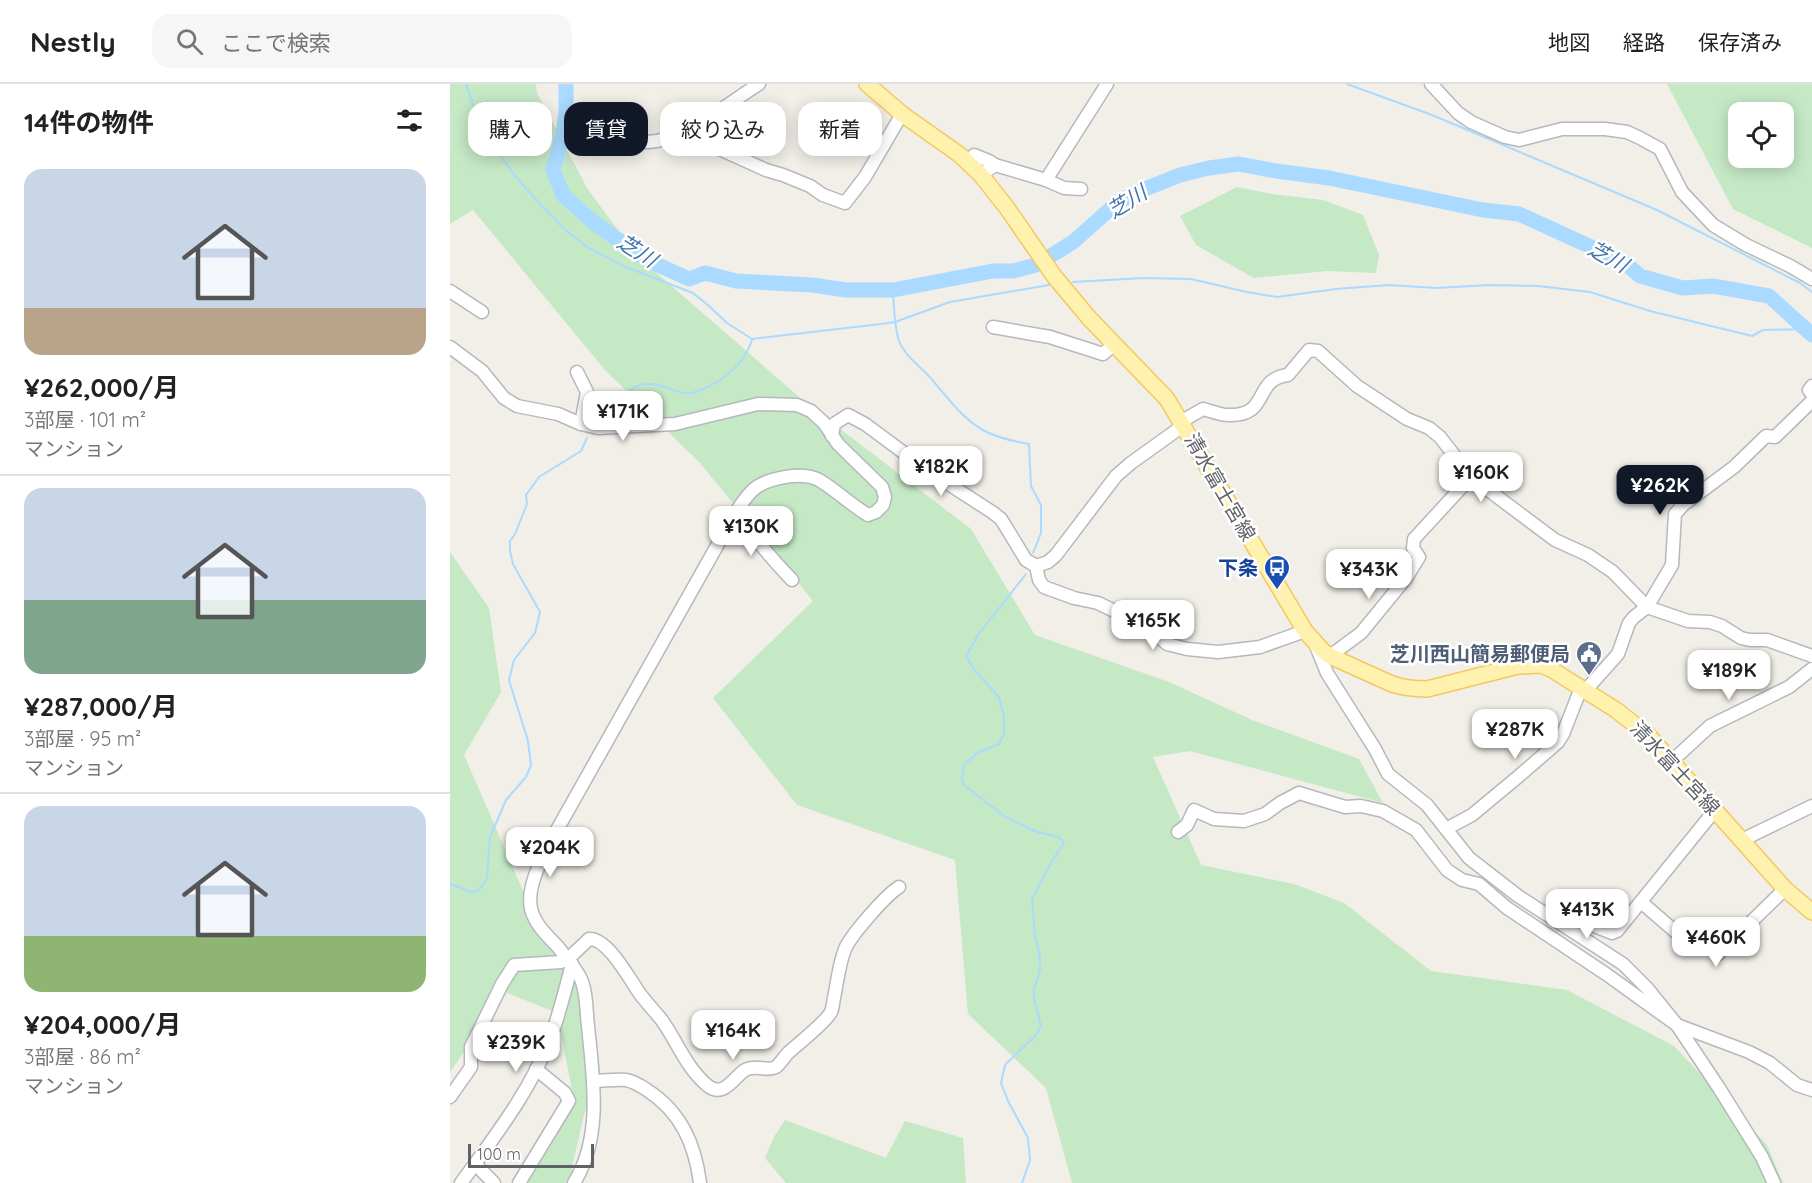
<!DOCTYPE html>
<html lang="ja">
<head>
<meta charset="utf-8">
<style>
  body { margin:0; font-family:Quicksand,"Noto Sans JP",sans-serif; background:#f6f6f6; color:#222; height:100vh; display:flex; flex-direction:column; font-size:22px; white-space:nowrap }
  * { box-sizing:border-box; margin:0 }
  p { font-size:20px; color:#767676 }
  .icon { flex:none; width:33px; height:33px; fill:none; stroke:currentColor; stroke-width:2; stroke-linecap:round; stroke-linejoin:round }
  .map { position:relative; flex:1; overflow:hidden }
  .drawer { display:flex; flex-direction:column; background:#fff; width:450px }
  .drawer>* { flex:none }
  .hud { position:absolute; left:18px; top:18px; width:570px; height:54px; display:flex; gap:12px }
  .buttons { position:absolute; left:1278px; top:18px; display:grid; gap:12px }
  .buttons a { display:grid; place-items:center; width:66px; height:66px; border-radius:12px; background:#fff; box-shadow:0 3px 15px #0003; font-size:30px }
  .scale { position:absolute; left:18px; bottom:15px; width:126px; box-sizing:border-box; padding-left:6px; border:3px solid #5f6368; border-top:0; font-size:16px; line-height:21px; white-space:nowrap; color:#5f6368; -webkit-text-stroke:4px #fff; paint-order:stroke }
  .price { position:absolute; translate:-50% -51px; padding:0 14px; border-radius:12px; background:#fff; color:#222; font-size:20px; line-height:39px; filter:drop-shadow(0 2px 3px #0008) }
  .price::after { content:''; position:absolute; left:50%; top:36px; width:18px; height:14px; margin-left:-9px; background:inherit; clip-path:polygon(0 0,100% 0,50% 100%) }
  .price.current { background:#111827; color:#fff }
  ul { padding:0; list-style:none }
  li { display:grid; align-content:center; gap:12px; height:318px; padding:0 24px }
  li+li { border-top:2px solid #e0e0e0 }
  li span { display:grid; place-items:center; height:186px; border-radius:18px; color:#555 }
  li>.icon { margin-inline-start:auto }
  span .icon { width:108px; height:108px; fill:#fffc; stroke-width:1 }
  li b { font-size:26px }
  h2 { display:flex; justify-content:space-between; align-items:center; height:72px; padding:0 24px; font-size:26px }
  .tag { padding:0 21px; border-radius:18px; background:#fff; box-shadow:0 3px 15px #0003; font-size:21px; line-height:54px }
  .tag.current { background:#111827; color:#fff }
  header { display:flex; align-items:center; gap:36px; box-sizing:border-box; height:84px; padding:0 30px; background:#fff; border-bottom:2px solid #e0e0e0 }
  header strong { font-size:28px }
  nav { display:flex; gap:33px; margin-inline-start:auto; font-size:21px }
  .search { width:420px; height:54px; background:#f6f6f6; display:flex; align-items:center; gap:15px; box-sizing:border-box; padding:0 21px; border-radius:18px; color:#767676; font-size:22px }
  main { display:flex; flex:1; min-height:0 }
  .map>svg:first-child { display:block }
  .green { fill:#c5e8c5; fill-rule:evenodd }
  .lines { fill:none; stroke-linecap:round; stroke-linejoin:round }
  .stream { stroke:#aadaff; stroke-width:2 }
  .river { stroke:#aadaff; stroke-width:15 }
  .minor-casing { stroke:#b5b8bc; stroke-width:15 }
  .major-casing { stroke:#f2c960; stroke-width:18 }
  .minor { stroke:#fff; stroke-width:12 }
  .major { stroke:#fff2af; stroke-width:15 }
  .labels { text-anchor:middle; stroke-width:5; stroke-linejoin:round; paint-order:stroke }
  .street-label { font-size:20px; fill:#5f6368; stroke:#fff }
  .transit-label { font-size:20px; font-weight:bold; fill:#164399; stroke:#fff; text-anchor:end }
  .service-label { font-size:20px; font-weight:bold; fill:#4e5e75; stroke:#fff; text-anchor:end }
  .water-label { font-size:21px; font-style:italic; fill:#4174aa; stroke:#fff }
</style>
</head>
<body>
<header>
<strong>Nestly</strong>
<div class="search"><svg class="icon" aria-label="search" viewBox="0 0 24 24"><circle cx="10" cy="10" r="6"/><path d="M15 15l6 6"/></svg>ここで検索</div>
<nav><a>地図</a><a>経路</a><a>保存済み</a></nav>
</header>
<main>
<section class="drawer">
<h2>14件の物件<svg class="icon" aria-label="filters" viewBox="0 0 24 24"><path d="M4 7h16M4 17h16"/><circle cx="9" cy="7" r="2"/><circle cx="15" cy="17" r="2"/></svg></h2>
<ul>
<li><span style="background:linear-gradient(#c9d6e8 75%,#b9a48a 0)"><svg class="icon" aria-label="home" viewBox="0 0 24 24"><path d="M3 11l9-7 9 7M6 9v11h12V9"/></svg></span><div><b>¥262,000/月</b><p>3部屋 · 101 m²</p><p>マンション</p></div></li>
<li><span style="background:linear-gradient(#c9d6e8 60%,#7fa58c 0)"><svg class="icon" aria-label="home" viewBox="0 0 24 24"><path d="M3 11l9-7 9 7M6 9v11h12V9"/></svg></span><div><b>¥287,000/月</b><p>3部屋 · 95 m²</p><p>マンション</p></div></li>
<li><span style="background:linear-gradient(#c9d6e8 70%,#8fb573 0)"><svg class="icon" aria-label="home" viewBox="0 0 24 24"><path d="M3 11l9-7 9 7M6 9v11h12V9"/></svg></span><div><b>¥204,000/月</b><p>3部屋 · 86 m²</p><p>マンション</p></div></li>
</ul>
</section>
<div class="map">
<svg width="1362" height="1099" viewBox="0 0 1362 1099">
  <rect width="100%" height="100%" fill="#f1efe8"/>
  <!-- green -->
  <g class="green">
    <polygon points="0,0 86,0 87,9 137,104 187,172 355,318 521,445 585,551 719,598 802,636 909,675 933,719 740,667 703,673 751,781 844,800 894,819 981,887 1117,906 1224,962 1317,1061 1333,1099 622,1099 596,1004 518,930 505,776 347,721 263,614 363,517 250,379 155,286 23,126 0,140"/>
    <path d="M1217 0H1362V164L1283 125ZM1288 28H1334V74H1288Z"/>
    <polygon points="787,103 822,110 873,116 913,131 929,171 926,189 877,187 804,194 746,161 730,132"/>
    <polygon points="0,468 39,524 51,608 14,671 77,816 137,908 150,985 134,1031 122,1083 122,1099 74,1099 125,1021 107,929 55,908 0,988"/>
    <polygon points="335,1036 436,1074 455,1037 513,1054 516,1099 336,1099 315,1074 324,1053"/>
  </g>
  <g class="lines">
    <!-- stream -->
    <g class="stream">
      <polyline points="16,0 25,28 48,69 69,97 112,143 137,163 176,183 243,209 259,222 277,239 302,255 431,240 445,238 500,218 599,201"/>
      <polyline points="897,0 982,31 1207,126 1350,199 1362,208"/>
      <polyline points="623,198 694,194 741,195 797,208 827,213 886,205 939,201 987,204 1039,201 1088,202 1140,208 1200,227 1302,252 1313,246 1355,245"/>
      <path d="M443 206C444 223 444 241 449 257 454 270 466 279 476 289 495 309 512 337 539 349 549 354 568 358 579 360L581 402 591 421V449L583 469"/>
      <path d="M150 337C158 329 178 305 187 302 206 295 219 308 237 309 243 310 249 307 255 304 277 294 294 280 302 256"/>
      <polyline points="0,800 22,808 28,806 34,800 37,793 40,753 56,716 76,693 81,681 78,657 59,596 64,576 85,549 90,528 63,480 60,467 60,457 65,450 77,420 76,411 89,393 131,367 137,354"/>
      <polyline points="572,1099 580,1076 578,1054 558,1017 551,999 555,981 587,950 591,942 584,914 584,905 590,886 590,873 585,852 582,815 602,777 614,759 609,753 587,748 554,732 514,701 512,695 514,681 527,669 549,660 554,649 554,633 549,613 525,587 516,572 528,551 576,490"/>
    </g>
    <!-- river -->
    <polyline class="river" points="116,0 116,27 113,50 103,86 113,111 143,138 197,176 239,195 255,189 286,197 362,201 396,206 443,206 543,187 563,187 586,181 623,158 668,118 690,107 730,91 759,84 789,80 826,87 879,94 1033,126 1069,130 1174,178 1190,192 1233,204 1263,202 1319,212 1362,251"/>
    <defs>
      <g id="minor">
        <polyline points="981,0 1008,29 1021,38 1055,53 1069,56 1112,45 1155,45 1177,48 1190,54 1210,65 1232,108 1263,141 1296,161 1340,182 1362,195"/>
        <polyline points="241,44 254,58 316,86 333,91 360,102 373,111 395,119 415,93 452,30"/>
        <path d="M163 56C178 57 196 60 211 56 245 47 279 19 309 0"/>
        <polyline points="524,71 539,77 545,81"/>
        <polyline points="531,91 545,81 596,96 614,104 631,105"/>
        <polyline points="596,96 657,0"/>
        <polyline points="0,207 32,228"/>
        <polyline points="543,243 600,253 653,270 664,260"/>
        <path d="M0 263 32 287 54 314 67 322 108 330 131 340 148 344 225 340 308 320 347 321 361 327 374 339 388 360 432 403 435 413 433 421 426 428 418 431C401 421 386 406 369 396 352 387 316 394 303 406 296 412 291 421 286 428L94 769C86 788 73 815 85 835 90 846 100 854 108 863 116 873 124 882 130 893 137 907 136 926 138 942 143 994 153 1052 124 1099"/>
        <polyline points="127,288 137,308 131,340"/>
        <polyline points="1362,302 1359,306 1362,310"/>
        <path d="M732 337 753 325C761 327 772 332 781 331 820 331 803 295 838 291L859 266 868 267 907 302 957 335 979 344 990 353 1021 393 1105 456 1138 471 1163 488 1197 523 1238 537 1260 538 1272 542 1291 554 1300 556H1317L1362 572"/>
        <polyline points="382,352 384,340 398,331 415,340 477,386 542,428 551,435 576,476 586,482 589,496 594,503 624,514 648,519 699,544 717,560 737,565 768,568 810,563 855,547"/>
        <path d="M286 428C303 453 322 475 342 496"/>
        <polyline points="586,482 598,478 606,471 666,392 681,379 734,341"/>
        <polyline points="866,562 877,589 925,665 938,690 977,721 1019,774 1068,812 1173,880 1197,904 1227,941 1269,1004 1312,1073 1324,1099"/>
        <polyline points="880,572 911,549 956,494 969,473 963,464 964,455 1021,393"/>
        <polyline points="1135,607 1168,570 1179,539 1184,533 1197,523 1222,481 1225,430 1233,421 1284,383 1316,352 1325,353 1362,317"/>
        <polyline points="1222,677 1260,642 1339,603 1362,585"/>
        <polyline points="996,745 1022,731 1069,692 1108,658 1113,650 1131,604"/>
        <polyline points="728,748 737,741 744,726 764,735 794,737 815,730 830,719 849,709 895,723 911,722 933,727 966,746 997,786 1012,796 1029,800 1057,824 1156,890 1227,941 1299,968 1320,979 1347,1001 1362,1006"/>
        <polyline points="1292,756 1362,722"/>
        <polyline points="1191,818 1235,856 1243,847 1268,870 1335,805"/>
        <polyline points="1101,825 1162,849 1167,847 1265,726"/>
        <path d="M143 997C154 997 166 995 176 996 183 997 191 1002 197 1006 231 1028 245 1060 250 1099"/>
        <path d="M0 1013 21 983V963L52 900 64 881 111 878 118 875 139 855C158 854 180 896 190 910 197 919 204 927 211 935 227 957 236 984 258 1002 274 1014 283 994 295 986 306 980 318 988 326 983 331 979 334 973 338 969 349 959 375 939 381 928 383 924 383 918 384 914 387 899 389 880 395 865 401 851 436 811 449 803"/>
        <polyline points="25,1080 44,1099"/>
        <path d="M11 1099C45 1052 82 1005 102 950 110 927 116 903 122 880"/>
        <polyline points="69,1099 119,1017 115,1009 86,985"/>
      </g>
      <path id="major" d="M417 0 452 30 510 71 531 91 557 124 604 192 639 234 717 315 855 547 873 567 880 572 942 600C954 604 965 605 977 605L1068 582 1091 581 1101 585 1166 626 1198 651 1335 805 1362 828"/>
    </defs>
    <!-- minor casing -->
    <use href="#minor" class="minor-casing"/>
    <!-- major casing -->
    <use href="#major" class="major-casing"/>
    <!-- minor -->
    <use href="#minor" class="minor"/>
    <!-- major -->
    <use href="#major" class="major"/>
  </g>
  <!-- icons -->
  <defs>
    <symbol id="bus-pin" viewBox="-11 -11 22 30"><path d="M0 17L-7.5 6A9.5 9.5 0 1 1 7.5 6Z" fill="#1a4fb4" stroke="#fff"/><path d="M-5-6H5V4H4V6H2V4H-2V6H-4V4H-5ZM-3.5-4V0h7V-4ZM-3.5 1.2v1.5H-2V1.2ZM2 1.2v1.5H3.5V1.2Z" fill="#fff"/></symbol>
    <symbol id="civic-pin" viewBox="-11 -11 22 30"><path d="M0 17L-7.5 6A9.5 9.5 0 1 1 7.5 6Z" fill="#5c6f8a" stroke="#fff"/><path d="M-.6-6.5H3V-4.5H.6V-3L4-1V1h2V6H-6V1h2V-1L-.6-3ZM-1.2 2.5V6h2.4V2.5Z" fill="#fff"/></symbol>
  </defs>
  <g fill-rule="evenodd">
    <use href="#bus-pin" x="812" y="469" width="30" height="40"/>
    <use href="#civic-pin" x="1124" y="555" width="30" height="40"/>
  </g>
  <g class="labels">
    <!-- street labels -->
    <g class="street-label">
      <text transform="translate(770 403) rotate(60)" y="7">清水富士宮線</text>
      <text transform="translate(1225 684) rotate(47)" y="7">清水富士宮線</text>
    </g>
    <!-- transit labels -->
    <g class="transit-label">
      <text x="808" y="491">下条</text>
    </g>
    <!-- service labels -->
    <g class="service-label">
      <text x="1120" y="577">芝川西山簡易郵便局</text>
    </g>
    <!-- water labels -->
    <g class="water-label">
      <text transform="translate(677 118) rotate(-32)" y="7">芝川</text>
      <text transform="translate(187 167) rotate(32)" y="7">芝川</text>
      <text transform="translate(1158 173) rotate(29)" y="7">芝川</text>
    </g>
  </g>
</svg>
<div class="buttons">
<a><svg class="icon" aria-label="locate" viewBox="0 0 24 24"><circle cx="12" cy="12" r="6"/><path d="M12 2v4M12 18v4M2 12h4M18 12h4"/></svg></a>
</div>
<div class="scale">100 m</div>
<b class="price" style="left:173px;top:358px">¥171K</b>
<b class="price" style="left:491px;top:413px">¥182K</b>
<b class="price" style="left:1031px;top:419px">¥160K</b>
<b class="price current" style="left:1210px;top:432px">¥262K</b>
<b class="price" style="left:301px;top:473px">¥130K</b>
<b class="price" style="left:919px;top:516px">¥343K</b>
<b class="price" style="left:703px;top:567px">¥165K</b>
<b class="price" style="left:1279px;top:617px">¥189K</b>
<b class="price" style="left:1065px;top:676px">¥287K</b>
<b class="price" style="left:100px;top:794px">¥204K</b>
<b class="price" style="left:1137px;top:856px">¥413K</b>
<b class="price" style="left:1266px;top:884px">¥460K</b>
<b class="price" style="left:283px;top:977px">¥164K</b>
<b class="price" style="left:66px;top:989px">¥239K</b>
<div class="hud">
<a class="tag">購入</a>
<a class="tag current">賃貸</a>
<a class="tag">絞り込み</a>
<a class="tag">新着</a>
</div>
</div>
</main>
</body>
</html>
